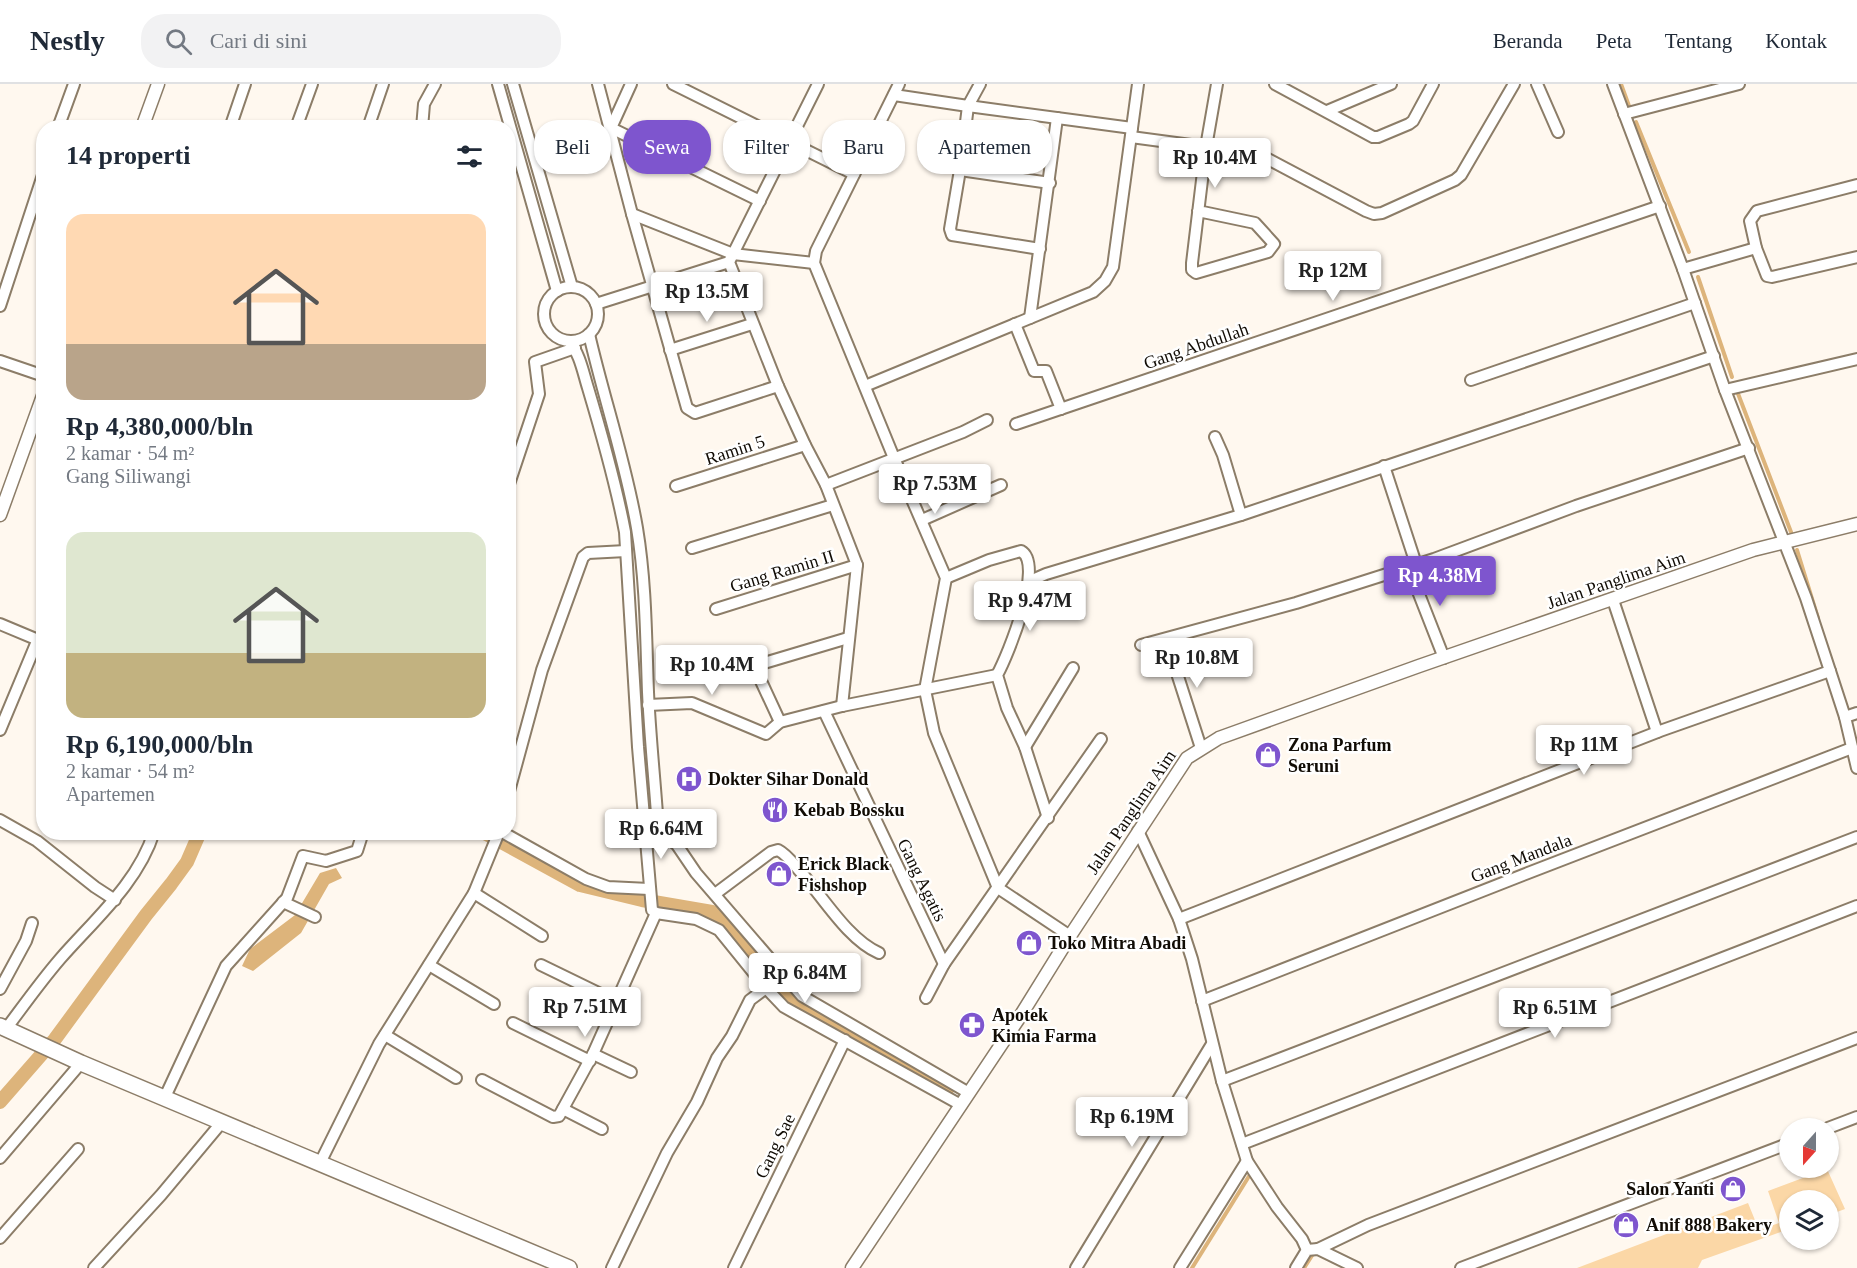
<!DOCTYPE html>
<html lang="id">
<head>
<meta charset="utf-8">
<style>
  body { margin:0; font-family:Georgia,serif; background:#f2f2f3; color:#1f2937; height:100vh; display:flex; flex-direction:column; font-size:22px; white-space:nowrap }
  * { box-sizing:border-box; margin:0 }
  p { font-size:20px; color:#747a83 }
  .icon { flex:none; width:33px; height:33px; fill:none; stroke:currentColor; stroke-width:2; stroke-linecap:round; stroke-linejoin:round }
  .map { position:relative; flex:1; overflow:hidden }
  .drawer { position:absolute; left:36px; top:36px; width:480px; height:720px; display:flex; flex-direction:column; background:#fff; border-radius:24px; box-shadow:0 2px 4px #0004 }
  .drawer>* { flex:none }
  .top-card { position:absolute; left:534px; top:36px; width:570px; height:54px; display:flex; gap:12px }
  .needle { width:39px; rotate:201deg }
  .buttons { position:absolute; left:1779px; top:1034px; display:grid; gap:12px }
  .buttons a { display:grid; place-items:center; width:60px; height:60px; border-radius:50%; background:#fff; box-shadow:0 2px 4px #0004; font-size:30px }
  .price { position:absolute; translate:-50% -51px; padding:0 14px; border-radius:6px; background:#fff; color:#222; font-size:20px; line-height:39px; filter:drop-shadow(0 2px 3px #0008) }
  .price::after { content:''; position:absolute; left:50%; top:36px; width:18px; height:14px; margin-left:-9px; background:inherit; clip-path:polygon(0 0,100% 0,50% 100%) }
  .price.on { background:#7e55ce; color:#fff }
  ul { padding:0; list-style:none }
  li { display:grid; align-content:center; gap:12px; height:318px; padding:0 30px }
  li span { display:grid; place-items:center; height:186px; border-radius:18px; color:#555 }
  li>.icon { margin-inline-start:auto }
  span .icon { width:108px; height:108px; fill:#fffc; stroke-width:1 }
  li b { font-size:26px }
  h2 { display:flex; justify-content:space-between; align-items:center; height:72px; padding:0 30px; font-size:26px }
  .chip { padding:0 21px; border-radius:24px; background:#fff; box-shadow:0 2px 4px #0004; font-size:21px; line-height:54px }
  .chip.on { background:#7e55ce; color:#fff }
  header { display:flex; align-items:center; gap:36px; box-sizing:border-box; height:84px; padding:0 30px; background:#fff; border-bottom:2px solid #e0e1e3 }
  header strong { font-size:28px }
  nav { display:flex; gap:33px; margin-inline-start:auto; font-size:21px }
  .search { width:420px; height:54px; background:#f2f2f3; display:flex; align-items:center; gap:15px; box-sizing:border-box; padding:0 21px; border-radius:24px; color:#747a83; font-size:22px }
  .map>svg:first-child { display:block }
  .green { fill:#fbd7a6 }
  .water { fill:#ddb47b }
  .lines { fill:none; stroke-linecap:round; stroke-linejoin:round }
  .stream { stroke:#ddb47b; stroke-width:4 }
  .canal { stroke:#ddb47b; stroke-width:14 }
  .minor-casing { stroke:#8c7d68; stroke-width:14 }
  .tertiary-casing { stroke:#8c7d68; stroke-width:15 }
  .primary-casing { stroke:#8c7d68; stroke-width:18 }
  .minor { stroke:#fff; stroke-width:10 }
  .tertiary { stroke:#fff; stroke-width:12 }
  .primary { stroke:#fff; stroke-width:15 }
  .labels { text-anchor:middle; stroke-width:5; stroke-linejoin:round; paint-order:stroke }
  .street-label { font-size:18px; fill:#110c05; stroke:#fff }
  .poi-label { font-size:18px; font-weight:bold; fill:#110c05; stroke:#fff; text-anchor:start }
</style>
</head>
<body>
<header>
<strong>Nestly</strong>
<div class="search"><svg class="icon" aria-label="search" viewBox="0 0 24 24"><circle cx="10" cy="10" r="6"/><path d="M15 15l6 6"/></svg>Cari di sini</div>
<nav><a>Beranda</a><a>Peta</a><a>Tentang</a><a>Kontak</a></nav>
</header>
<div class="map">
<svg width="1857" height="1184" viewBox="0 0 1857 1184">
  <rect width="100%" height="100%" fill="#fff8ef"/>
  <!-- green -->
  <polygon class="green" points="1827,1085 1845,1125 1829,1131 1828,1116 1790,1116 1789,1145 1702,1176 1698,1184 1577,1184 1748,1119 1759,1146 1779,1139 1768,1107"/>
  <!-- water -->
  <polygon class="water" points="336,784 342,794 329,800 301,849 253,887 242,882 250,865 295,831 320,789"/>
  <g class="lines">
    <!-- stream -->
    <g class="stream">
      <polyline points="1621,0 1629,22"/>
      <polyline points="1636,38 1689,168"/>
      <polyline points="1698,193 1732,293"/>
      <polyline points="1737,307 1791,448"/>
      <polyline points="1797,466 1818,534"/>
      <polyline points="1192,1184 1251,1089"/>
      <polyline points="1304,1184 1313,1170"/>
    </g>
    <!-- canal -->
    <g class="canal">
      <polyline points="483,748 580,801 642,816 712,828 720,832 796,917 949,1003"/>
      <polyline points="0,1018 55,955 146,831 171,800 187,778 200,748"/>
    </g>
    <defs>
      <g id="minor">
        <polyline points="498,0 557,207"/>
        <polyline points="513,0 572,203"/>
        <polyline points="598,0 632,130 687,324 695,329 778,302"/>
        <polyline points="631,0 611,44 760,117"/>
        <polyline points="673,0 854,90"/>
        <polyline points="818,0 729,178 778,302 805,361 826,401 857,481 842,622"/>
        <polyline points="899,0 816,167 814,179 894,374 946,494 925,606 934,649 998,804 1070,852"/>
        <polyline points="980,0 968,22 960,86 1050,99"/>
        <polyline points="1275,0 1373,53 1378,53 1409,40 1413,37 1433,0"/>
        <polyline points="1537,0 1558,48"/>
        <polyline points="894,11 968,22 1132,44"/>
        <polyline points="1327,27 1391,0"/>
        <polyline points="1624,30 1739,0"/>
        <polyline points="58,44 74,0"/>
        <polyline points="230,44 245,0"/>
        <polyline points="296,44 312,0"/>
        <polyline points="368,44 383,0"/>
        <polyline points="422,44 424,20 435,0"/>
        <polyline points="1131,53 1206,63 1266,74 1366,127 1374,130 1382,129 1455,96 1461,91 1514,0"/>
        <polyline points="960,86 950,145 952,151 1040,165"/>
        <polyline points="1857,101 1757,127 1750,137 1756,164 1767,192 1772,193 1857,173"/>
        <polyline points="1198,127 1255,139 1274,160 1268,168 1196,189 1192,186 1192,179 1206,63 1217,0"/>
        <polyline points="632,130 733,170 814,179"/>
        <polyline points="1683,185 1756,164"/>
        <circle cx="571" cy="230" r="27"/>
        <polyline points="596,220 729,178"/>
        <polyline points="0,222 44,88"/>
        <polyline points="1030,234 1057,34"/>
        <polyline points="1015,240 1034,287 1046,287 1061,325"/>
        <path d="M589 250C604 315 626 379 637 444 646 498 646 554 648 608 650 653 655 698 658 744L677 761 696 789 802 912 969 1009"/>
        <path d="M569 257C580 270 583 288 588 304 602 351 616 400 625 448L638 663 652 826 656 829 696 835 719 846 766 904 784 923 961 1021"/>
        <polyline points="670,266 752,240"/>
        <polyline points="0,277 44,292"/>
        <polyline points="1471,296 1695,219"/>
        <polyline points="865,302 1093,208 1105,197 1113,183 1138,0"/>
        <polyline points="1725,306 1857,275"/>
        <polyline points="1016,340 1660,122"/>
        <polyline points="1215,353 1223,371 1241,431"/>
        <polyline points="1384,382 1416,480"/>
        <polyline points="826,401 963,348 987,336"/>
        <polyline points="676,402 805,361"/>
        <polyline points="508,403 539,310 535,278 575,264"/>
        <polyline points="922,436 1001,401"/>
        <polyline points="692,464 833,421"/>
        <polyline points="1408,482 1444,574"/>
        <path d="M946 494 989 476 1021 467C1045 480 1008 571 997 591L1007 624 1025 663 1048 734"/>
        <polyline points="1030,497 1046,490 1241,431 1714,272"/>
        <polyline points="1613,516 1657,648"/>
        <polyline points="716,525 857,481"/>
        <polyline points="0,540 43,558"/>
        <polyline points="1166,555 1201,664"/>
        <polyline points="1141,561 1296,519 1434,475 1576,422 1749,364"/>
        <polyline points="1830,587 1845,633"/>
        <polyline points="648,621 692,619 766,650 780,638 842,622 997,591"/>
        <polyline points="824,627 944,880"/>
        <polyline points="1857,629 1845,633 1857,684"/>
        <polyline points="780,638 754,582 848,554"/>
        <polyline points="0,646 38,555"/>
        <polyline points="1025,663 1073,584"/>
        <polyline points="508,711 542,586 583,473 588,469 626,467"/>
        <polyline points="0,736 37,757 95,803 115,816"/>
        <polyline points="1138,747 1179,835 1192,875 1222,997 1247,1077 1277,1123 1302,1155 1307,1166"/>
        <polyline points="502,748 586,795 608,803 649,805"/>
        <polyline points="474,809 542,852"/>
        <path d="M715 810 771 768 778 766C786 770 792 778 798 785 822 811 847 855 879 869"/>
        <polyline points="283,818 315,833"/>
        <polyline points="1179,835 1660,647 1830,587 1806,514 1725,306 1683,185 1613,0"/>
        <polyline points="429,881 494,920"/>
        <polyline points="541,881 617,918"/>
        <polyline points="0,905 26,857 32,839"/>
        <polyline points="926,914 944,880 1101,655"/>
        <polyline points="1202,917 1528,789 1852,664"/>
        <polyline points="513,939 590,977"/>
        <path d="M6 945C24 921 41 897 60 875 94 836 138 799 154 748"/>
        <polyline points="385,951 456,994"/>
        <polyline points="593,970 631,988"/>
        <polyline points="482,996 553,1033 559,1032 593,970 656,829"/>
        <polyline points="1222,997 1857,753"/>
        <polyline points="165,1013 226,882 287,814 303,772 326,777 357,767 363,748"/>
        <polyline points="563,1025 602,1045"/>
        <polyline points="1828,1044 1857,1033"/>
        <polyline points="1242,1060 1857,822"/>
        <polyline points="0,1074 81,979"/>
        <polyline points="320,1079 379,960 474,809 499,748"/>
        <polyline points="0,1154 78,1065"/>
        <polyline points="1318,1165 1368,1141 1857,954"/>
        <polyline points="94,1184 161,1111 222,1038"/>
        <polyline points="612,1184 667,1069 697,1018 717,974 732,952 750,916 766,904"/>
        <polyline points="734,1184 845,956"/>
        <polyline points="1076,1184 1212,960"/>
        <polyline points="1180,1184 1247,1077"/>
        <polyline points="1296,1184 1307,1166 1318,1165 1357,1184"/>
        <polyline points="1461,1184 1790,1059"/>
      </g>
      <g id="tertiary">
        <polyline points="142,44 158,0"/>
        <polyline points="0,431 44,309"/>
        <polyline points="852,1184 1021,931 1070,852 1187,674 1219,654 1419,582 1753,466 1857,440"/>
      </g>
      <polyline id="primary" points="0,942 81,979 569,1184"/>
    </defs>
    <!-- minor casing -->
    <use href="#minor" class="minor-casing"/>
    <!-- tertiary casing -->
    <use href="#tertiary" class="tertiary-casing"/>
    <!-- primary casing -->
    <use href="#primary" class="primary-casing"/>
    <!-- minor -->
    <use href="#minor" class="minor"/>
    <!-- tertiary -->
    <use href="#tertiary" class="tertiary"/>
    <!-- primary -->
    <use href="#primary" class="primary"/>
  </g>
  <!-- icons -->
  <defs>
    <symbol id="shop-disc" viewBox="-11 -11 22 22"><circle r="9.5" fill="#7e55ce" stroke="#fff"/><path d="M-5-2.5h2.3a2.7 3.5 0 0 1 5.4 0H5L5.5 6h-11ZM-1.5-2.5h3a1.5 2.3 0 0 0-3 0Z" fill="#fff"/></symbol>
    <symbol id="hospital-disc" viewBox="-11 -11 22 22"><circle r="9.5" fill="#7e55ce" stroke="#fff"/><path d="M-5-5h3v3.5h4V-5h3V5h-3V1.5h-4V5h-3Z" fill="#fff"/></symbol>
    <symbol id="restaurant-disc" viewBox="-11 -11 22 22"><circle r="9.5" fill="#7e55ce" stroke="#fff"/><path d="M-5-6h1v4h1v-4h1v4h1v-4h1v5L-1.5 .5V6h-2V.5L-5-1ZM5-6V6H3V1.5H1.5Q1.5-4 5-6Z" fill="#fff"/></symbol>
    <symbol id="pharmacy-disc" viewBox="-11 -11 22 22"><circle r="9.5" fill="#7e55ce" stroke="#fff"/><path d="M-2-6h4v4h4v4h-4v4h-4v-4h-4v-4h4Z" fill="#fff"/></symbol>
  </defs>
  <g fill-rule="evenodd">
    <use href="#shop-disc" x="1253" y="656" width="30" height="30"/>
    <use href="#hospital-disc" x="674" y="680" width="30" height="30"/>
    <use href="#restaurant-disc" x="760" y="711" width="30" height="30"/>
    <use href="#shop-disc" x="764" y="775" width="30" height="30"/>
    <use href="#shop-disc" x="1014" y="844" width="30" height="30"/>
    <use href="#pharmacy-disc" x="957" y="926" width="30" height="30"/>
    <use href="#shop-disc" x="1718" y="1090" width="30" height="30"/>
    <use href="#shop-disc" x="1611" y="1126" width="30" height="30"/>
  </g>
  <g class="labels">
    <!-- street labels -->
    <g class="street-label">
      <text transform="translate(1196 262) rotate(-19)" y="6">Gang Abdullah</text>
      <text transform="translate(735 366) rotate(-18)" y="6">Ramin 5</text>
      <text transform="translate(782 487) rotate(-17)" y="6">Gang Ramin II</text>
      <text transform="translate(1616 496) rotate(-19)" y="6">Jalan Panglima Aim</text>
      <text transform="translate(1131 728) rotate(-56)" y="6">Jalan Panglima Aim</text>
      <text transform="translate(1521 774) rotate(-21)" y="6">Gang Mandala</text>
      <text transform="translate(922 796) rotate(64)" y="6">Gang Agatis</text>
      <text transform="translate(775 1062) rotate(-64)" y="6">Gang Sae</text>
    </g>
    <!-- poi labels -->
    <g class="poi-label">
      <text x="1288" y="667">Zona Parfum<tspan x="1288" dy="21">Seruni</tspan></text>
      <text x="708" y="701">Dokter Sihar Donald</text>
      <text x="794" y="732">Kebab Bossku</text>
      <text x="798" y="786">Erick Black<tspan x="798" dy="21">Fishshop</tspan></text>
      <text x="1048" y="865">Toko Mitra Abadi</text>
      <text x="992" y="937">Apotek<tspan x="992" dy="21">Kimia Farma</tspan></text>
      <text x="1714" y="1111" text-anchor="end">Salon Yanti</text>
      <text x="1646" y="1147">Anif 888 Bakery</text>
    </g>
  </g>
</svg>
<div class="buttons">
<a><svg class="needle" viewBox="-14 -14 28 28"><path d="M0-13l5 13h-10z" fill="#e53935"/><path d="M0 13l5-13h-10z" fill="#747a83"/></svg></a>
<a><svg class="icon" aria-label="layers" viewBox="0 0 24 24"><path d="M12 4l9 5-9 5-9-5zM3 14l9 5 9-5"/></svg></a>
</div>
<b class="price" style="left:1215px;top:105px">Rp 10.4M</b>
<b class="price" style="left:1333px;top:218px">Rp 12M</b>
<b class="price" style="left:707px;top:239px">Rp 13.5M</b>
<b class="price" style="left:935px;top:431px">Rp 7.53M</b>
<b class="price on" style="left:1440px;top:523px">Rp 4.38M</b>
<b class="price" style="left:1030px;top:548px">Rp 9.47M</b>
<b class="price" style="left:1197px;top:605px">Rp 10.8M</b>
<b class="price" style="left:712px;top:612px">Rp 10.4M</b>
<b class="price" style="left:1584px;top:692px">Rp 11M</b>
<b class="price" style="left:661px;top:776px">Rp 6.64M</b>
<b class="price" style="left:805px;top:920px">Rp 6.84M</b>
<b class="price" style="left:585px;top:954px">Rp 7.51M</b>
<b class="price" style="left:1555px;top:955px">Rp 6.51M</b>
<b class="price" style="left:1132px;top:1064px">Rp 6.19M</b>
<div class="top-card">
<a class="chip">Beli</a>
<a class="chip on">Sewa</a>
<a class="chip">Filter</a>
<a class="chip">Baru</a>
<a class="chip">Apartemen</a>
</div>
<section class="drawer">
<h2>14 properti<svg class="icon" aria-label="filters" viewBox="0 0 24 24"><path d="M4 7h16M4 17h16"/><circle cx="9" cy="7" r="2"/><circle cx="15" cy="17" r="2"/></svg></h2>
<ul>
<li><span style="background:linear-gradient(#ffd9b3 70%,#b9a48a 0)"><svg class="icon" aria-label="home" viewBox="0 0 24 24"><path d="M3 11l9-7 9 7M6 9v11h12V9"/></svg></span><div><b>Rp 4,380,000/bln</b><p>2 kamar · 54 m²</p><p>Gang Siliwangi</p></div></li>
<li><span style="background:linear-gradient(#dfe7d0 65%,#c2b280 0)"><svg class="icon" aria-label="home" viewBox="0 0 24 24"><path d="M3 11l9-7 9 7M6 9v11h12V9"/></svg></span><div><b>Rp 6,190,000/bln</b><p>2 kamar · 54 m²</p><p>Apartemen</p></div></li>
</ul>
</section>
</div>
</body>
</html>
